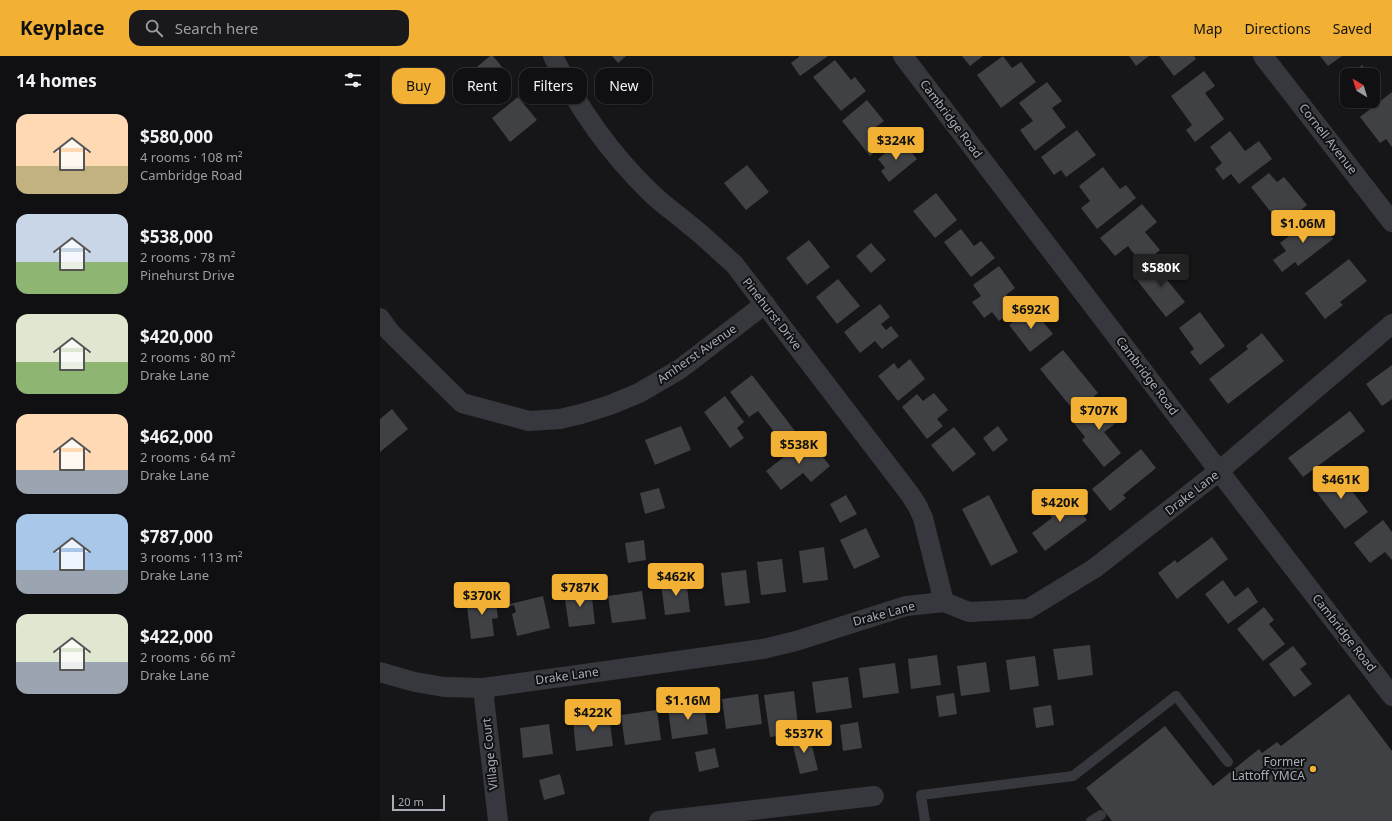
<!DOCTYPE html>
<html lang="en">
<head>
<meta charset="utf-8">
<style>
  body { margin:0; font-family:"Noto Sans",sans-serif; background:#19191b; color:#f1f3f6; height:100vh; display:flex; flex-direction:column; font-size:15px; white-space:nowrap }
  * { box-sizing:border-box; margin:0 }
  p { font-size:13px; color:#9c9d9f }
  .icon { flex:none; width:22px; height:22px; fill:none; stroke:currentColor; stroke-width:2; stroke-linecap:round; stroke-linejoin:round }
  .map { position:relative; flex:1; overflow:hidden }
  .sheet { display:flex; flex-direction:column; background:#101012; width:380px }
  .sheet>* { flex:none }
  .banner { position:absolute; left:12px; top:12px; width:380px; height:36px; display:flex; gap:8px }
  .needle { width:26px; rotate:322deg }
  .buttons { position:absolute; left:960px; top:12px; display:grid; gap:8px }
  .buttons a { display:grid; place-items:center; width:40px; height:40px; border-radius:8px; background:#101012; box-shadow:0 1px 3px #0004,0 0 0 1px #303032; font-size:20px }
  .scale { position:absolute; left:12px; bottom:10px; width:53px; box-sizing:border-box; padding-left:4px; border:2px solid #a8adb8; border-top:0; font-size:11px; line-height:14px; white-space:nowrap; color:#a8adb8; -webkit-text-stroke:3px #111113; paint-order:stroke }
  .price { position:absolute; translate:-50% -34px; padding:0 9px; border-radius:4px; background:#f2b134; color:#111; font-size:13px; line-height:26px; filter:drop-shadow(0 1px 2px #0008) }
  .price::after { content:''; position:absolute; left:50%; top:24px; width:12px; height:9px; margin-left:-6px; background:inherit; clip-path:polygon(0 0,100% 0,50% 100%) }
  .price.current { background:#222; color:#fff }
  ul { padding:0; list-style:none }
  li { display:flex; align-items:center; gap:12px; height:100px; padding:0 16px }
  li span { display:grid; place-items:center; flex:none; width:112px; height:80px; border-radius:12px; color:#555 }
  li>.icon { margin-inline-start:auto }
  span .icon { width:48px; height:48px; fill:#fffc; stroke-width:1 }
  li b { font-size:17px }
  h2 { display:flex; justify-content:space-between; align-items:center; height:48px; padding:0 16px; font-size:17px }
  .pill { padding:0 14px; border-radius:12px; background:#101012; box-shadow:0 1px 3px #0004,0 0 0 1px #303032; font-size:14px; line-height:36px }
  .pill.current { background:#f2b134; color:#111 }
  header { display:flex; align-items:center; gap:24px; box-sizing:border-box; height:56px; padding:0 20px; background:#f2b134; color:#111 }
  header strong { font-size:19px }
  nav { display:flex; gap:22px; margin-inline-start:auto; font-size:14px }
  .search { width:280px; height:36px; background:#19191b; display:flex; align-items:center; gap:10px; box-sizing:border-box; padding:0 14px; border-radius:12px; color:#9c9d9f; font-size:15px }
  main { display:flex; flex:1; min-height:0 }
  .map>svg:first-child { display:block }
  .building { fill:#404145 }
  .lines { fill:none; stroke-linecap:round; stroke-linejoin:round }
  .lane { stroke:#37383d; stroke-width:10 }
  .street { stroke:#37383d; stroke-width:20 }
  .poi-dot { fill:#f2b134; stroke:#111113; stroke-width:1.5 }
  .labels { text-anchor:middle; stroke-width:4; stroke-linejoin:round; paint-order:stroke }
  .street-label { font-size:12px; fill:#a8adb8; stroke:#111113 }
  .poi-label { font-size:12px; fill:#a8adb8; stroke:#111113; text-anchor:end }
</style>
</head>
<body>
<header>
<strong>Keyplace</strong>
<div class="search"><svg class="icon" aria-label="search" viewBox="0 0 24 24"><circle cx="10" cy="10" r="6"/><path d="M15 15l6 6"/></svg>Search here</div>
<nav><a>Map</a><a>Directions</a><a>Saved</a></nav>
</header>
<main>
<section class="sheet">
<h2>14 homes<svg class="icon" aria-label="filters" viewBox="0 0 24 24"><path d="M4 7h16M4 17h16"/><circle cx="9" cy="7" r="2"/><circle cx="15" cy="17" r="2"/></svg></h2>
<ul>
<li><span style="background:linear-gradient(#ffd9b3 65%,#c2b280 0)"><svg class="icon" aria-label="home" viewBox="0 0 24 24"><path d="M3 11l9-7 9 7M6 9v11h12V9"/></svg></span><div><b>$580,000</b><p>4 rooms · 108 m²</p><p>Cambridge Road</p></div></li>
<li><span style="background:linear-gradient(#c9d6e8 60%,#8fb573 0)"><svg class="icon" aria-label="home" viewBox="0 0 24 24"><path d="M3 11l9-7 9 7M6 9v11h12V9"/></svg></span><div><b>$538,000</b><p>2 rooms · 78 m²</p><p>Pinehurst Drive</p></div></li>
<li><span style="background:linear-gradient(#dfe7d0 60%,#8fb573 0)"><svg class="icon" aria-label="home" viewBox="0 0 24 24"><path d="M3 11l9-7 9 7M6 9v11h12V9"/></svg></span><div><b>$420,000</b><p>2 rooms · 80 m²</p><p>Drake Lane</p></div></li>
<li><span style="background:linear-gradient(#ffd9b3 70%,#9aa5b1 0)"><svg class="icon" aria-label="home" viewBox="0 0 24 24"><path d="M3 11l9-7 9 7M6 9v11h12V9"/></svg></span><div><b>$462,000</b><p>2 rooms · 64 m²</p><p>Drake Lane</p></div></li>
<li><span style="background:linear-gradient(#a9c7e8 70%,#9aa5b1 0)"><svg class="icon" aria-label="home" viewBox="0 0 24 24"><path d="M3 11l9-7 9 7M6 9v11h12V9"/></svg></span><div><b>$787,000</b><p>3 rooms · 113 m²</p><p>Drake Lane</p></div></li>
<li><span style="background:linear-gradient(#dfe7d0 60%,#9aa5b1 0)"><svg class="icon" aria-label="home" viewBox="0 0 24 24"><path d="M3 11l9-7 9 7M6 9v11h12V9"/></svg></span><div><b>$422,000</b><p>2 rooms · 66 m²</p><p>Drake Lane</p></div></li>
</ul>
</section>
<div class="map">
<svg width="1012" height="765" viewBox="0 0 1012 765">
  <rect width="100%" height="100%" fill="#161618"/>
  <!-- building -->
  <g class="building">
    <polygon points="110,0 113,0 131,22 104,43 86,20"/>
    <polygon points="232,0 246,0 238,7"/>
    <polygon points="419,0 448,0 420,20 411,7 419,1"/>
    <polygon points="582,0 603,0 590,10"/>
    <polygon points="623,0 632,12 641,6 656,26 621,52 597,19"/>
    <polygon points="749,0 769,0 756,10"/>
    <polygon points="779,0 814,0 816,3 794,20"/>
    <polygon points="940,0 962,0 948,10"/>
    <polygon points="455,4 471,24 475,21 486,35 461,55 433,21"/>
    <polygon points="982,9 990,19 970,19"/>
    <polygon points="824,15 835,30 825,37 844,63 815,86 806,74 812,69 791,40"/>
    <polygon points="967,21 967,35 960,27"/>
    <polygon points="667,26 682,45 672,52 686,71 655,95 640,74 653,65 639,47"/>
    <polygon points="1012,36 1012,91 1006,83 1000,87 980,61"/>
    <polygon points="138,41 157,64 130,86 112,62"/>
    <polygon points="487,44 504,65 496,71 508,85 490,100 462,65"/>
    <polygon points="697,74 716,99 686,121 681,114 674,119 661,101"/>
    <polygon points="850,75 865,95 879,85 892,103 859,128 851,118 843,124 835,113 842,107 830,91"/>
    <polygon points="521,84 537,103 509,126 501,115 505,112 498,103"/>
    <polygon points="367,109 389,136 366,154 344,127"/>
    <polygon points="723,111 740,133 746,129 756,142 717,173 701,152 710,145 699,130"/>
    <polygon points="889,117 897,126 904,121 927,149 902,170 871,131"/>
    <polygon points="556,137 577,164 555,182 533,155"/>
    <polygon points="762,148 777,166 765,176 780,194 762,208 748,190 735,200 720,182"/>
    <polygon points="935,160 953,183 918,210 915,206 902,216 893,204 906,195 900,187"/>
    <polygon points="581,173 594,190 601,185 615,202 591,221 564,186"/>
    <polygon points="429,184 450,211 427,229 406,202"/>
    <polygon points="491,187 506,204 491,217 476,200"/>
    <polygon points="782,203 794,218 787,224 805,246 786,261 756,223"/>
    <polygon points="969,203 987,225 960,246 963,249 945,263 925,237"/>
    <polygon points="619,210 635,232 626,239 637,252 619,265 612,256 604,262 592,246 601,240 593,229"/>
    <polygon points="458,223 480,250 457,268 436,241"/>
    <polygon points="500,248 510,261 501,268 506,274 511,270 519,280 502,293 495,285 480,297 464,276"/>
    <polygon points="651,251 673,278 650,296 629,269"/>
    <polygon points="820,256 845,290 820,309 810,296 814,293 799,272"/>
    <polygon points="882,277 904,305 848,348 829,323 868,293 866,290"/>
    <polygon points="683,294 718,337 695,356 660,313"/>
    <polygon points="530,303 545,323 518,345 498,320 514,307 518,313"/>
    <polygon points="1012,309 1012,343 1002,350 986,328"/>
    <polygon points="372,319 415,375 402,386 378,355 369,361 350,336"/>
    <polygon points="554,337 568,354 557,363 563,370 547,383 522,351 537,338 543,345"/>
    <polygon points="345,340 364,366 357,372 364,382 350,392 324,356"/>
    <polygon points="723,342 740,364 724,376 741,397 724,411 702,384 705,381 693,366"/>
    <polygon points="12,353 28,373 0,396 0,363"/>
    <polygon points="970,355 985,375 923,421 908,402"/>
    <polygon points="301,370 311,394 275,409 265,384"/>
    <polygon points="618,370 628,384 613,396 603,382"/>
    <polygon points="574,371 596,398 573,416 551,389"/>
    <polygon points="428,382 450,410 431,426 423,417 401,434 386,415"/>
    <polygon points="761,393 776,412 743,439 746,442 730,455 712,433"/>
    <polygon points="957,415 988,456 965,473 934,433"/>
    <polygon points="279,432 285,452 265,458 260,437"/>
    <polygon points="466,439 477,458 460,467 450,448"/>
    <polygon points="609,439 638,496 611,510 582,453"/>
    <polygon points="688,439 707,464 665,495 652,477 672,462 667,455"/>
    <polygon points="1003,464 1012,476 1012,504 1005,496 990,507 974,487"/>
    <polygon points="486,472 500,501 474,513 460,484"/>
    <polygon points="832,481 848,503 797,543 778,517 795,504 797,507"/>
    <polygon points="264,484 266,504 248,507 245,487"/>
    <polygon points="444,491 448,524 423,527 419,495"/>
    <polygon points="402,503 406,536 381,539 377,506"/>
    <polygon points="366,514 370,547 345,550 341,517"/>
    <polygon points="306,523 310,556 285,559 281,527"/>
    <polygon points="843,524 855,541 868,531 878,546 848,568 825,538"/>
    <polygon points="211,533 215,568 189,571 184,537"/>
    <polygon points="262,535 266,563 232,567 228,540"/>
    <polygon points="115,540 118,562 112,563 114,580 91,583 86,543"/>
    <polygon points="163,540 170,572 137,580 132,558 136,556 134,549 130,550 130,548"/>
    <polygon points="884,551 894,564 889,568 905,588 883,605 857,573"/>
    <polygon points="710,589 713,619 678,624 673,593"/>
    <polygon points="913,590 927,608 920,613 932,628 914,641 889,608"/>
    <polygon points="557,599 561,629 531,633 528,603"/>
    <polygon points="655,600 659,630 630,634 626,604"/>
    <polygon points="606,606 610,636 581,640 577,610"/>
    <polygon points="515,607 519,637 483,642 479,612"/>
    <polygon points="468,621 472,652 436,657 432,626"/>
    <polygon points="414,635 419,677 390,681 384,639"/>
    <polygon points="574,637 577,658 559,661 556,640"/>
    <polygon points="378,638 382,668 346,673 342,643"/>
    <polygon points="969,638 1012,695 1012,765 732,765 706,732 785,670 833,730 879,693 882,697 897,686 901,690"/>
    <polygon points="324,648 328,678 292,683 288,652"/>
    <polygon points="671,649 674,669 656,672 653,652"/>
    <polygon points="277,654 281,684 245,689 241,659"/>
    <polygon points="229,659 233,690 196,695 193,664"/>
    <polygon points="478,666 482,692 463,695 460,669"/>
    <polygon points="169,668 173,698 143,702 140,672"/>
    <polygon points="429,678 438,714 420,718 411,682"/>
    <polygon points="335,692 339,711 319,716 315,696"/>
    <polygon points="180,718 185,738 164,744 159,724"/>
  </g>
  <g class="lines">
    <!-- lane -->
    <g class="lane">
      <polyline points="545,765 541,739 693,720 796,640 848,706"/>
      <polyline points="711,765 721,759"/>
    </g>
    <!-- street -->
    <g class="street">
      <path d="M173 0C197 51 230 97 270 136 281 147 294 156 306 166 323 179 338 194 354 208L529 437 537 449 543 462 564 546"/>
      <polyline points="523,0 839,415 1012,640"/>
      <polyline points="883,0 1012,166"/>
      <polyline points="0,262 10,276 82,347 149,365 180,363 201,358 230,349 259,337 300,313 385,248"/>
      <polyline points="0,616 35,626 64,631 103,632 383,593 416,585 526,550 564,546 589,556 648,553 715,512 839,415 1012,268"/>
      <polyline points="103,632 118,765"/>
      <polyline points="279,765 494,740"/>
    </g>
  </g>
  <!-- markers -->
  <circle class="poi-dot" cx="933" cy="713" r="4"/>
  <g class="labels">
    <!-- street labels -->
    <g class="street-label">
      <text transform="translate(571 63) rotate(53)" y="4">Cambridge Road</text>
      <text transform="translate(948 83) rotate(52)" y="4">Cornell Avenue</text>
      <text transform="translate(392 258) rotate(52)" y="4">Pinehurst Drive</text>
      <text transform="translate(317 298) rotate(-35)" y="4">Amherst Avenue</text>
      <text transform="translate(767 320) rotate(53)" y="4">Cambridge Road</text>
      <text transform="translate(812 437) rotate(-38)" y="4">Drake Lane</text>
      <text transform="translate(504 558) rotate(-15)" y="4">Drake Lane</text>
      <text transform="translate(964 577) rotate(52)" y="4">Cambridge Road</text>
      <text transform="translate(187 620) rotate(-8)" y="4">Drake Lane</text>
      <text transform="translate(110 698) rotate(-96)" y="4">Village Court</text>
    </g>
    <!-- poi labels -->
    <g class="poi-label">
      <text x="925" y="710">Former<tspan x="925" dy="14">Lattoff YMCA</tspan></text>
    </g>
  </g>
</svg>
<div class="buttons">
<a><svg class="needle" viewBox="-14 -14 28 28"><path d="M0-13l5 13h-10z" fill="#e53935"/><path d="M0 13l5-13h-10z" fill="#9c9d9f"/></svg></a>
</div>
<div class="scale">20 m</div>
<b class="price" style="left:516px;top:105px">$324K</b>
<b class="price" style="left:923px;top:188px">$1.06M</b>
<b class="price current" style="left:781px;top:232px">$580K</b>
<b class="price" style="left:651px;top:274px">$692K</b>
<b class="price" style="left:719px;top:375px">$707K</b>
<b class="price" style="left:419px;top:409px">$538K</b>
<b class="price" style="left:961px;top:444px">$461K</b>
<b class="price" style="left:680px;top:467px">$420K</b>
<b class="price" style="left:296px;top:541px">$462K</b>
<b class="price" style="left:200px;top:552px">$787K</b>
<b class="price" style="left:102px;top:560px">$370K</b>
<b class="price" style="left:308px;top:665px">$1.16M</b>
<b class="price" style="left:213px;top:677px">$422K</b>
<b class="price" style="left:424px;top:698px">$537K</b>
<div class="banner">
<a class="pill current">Buy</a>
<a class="pill">Rent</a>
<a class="pill">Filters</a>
<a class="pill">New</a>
</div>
</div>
</main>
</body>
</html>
